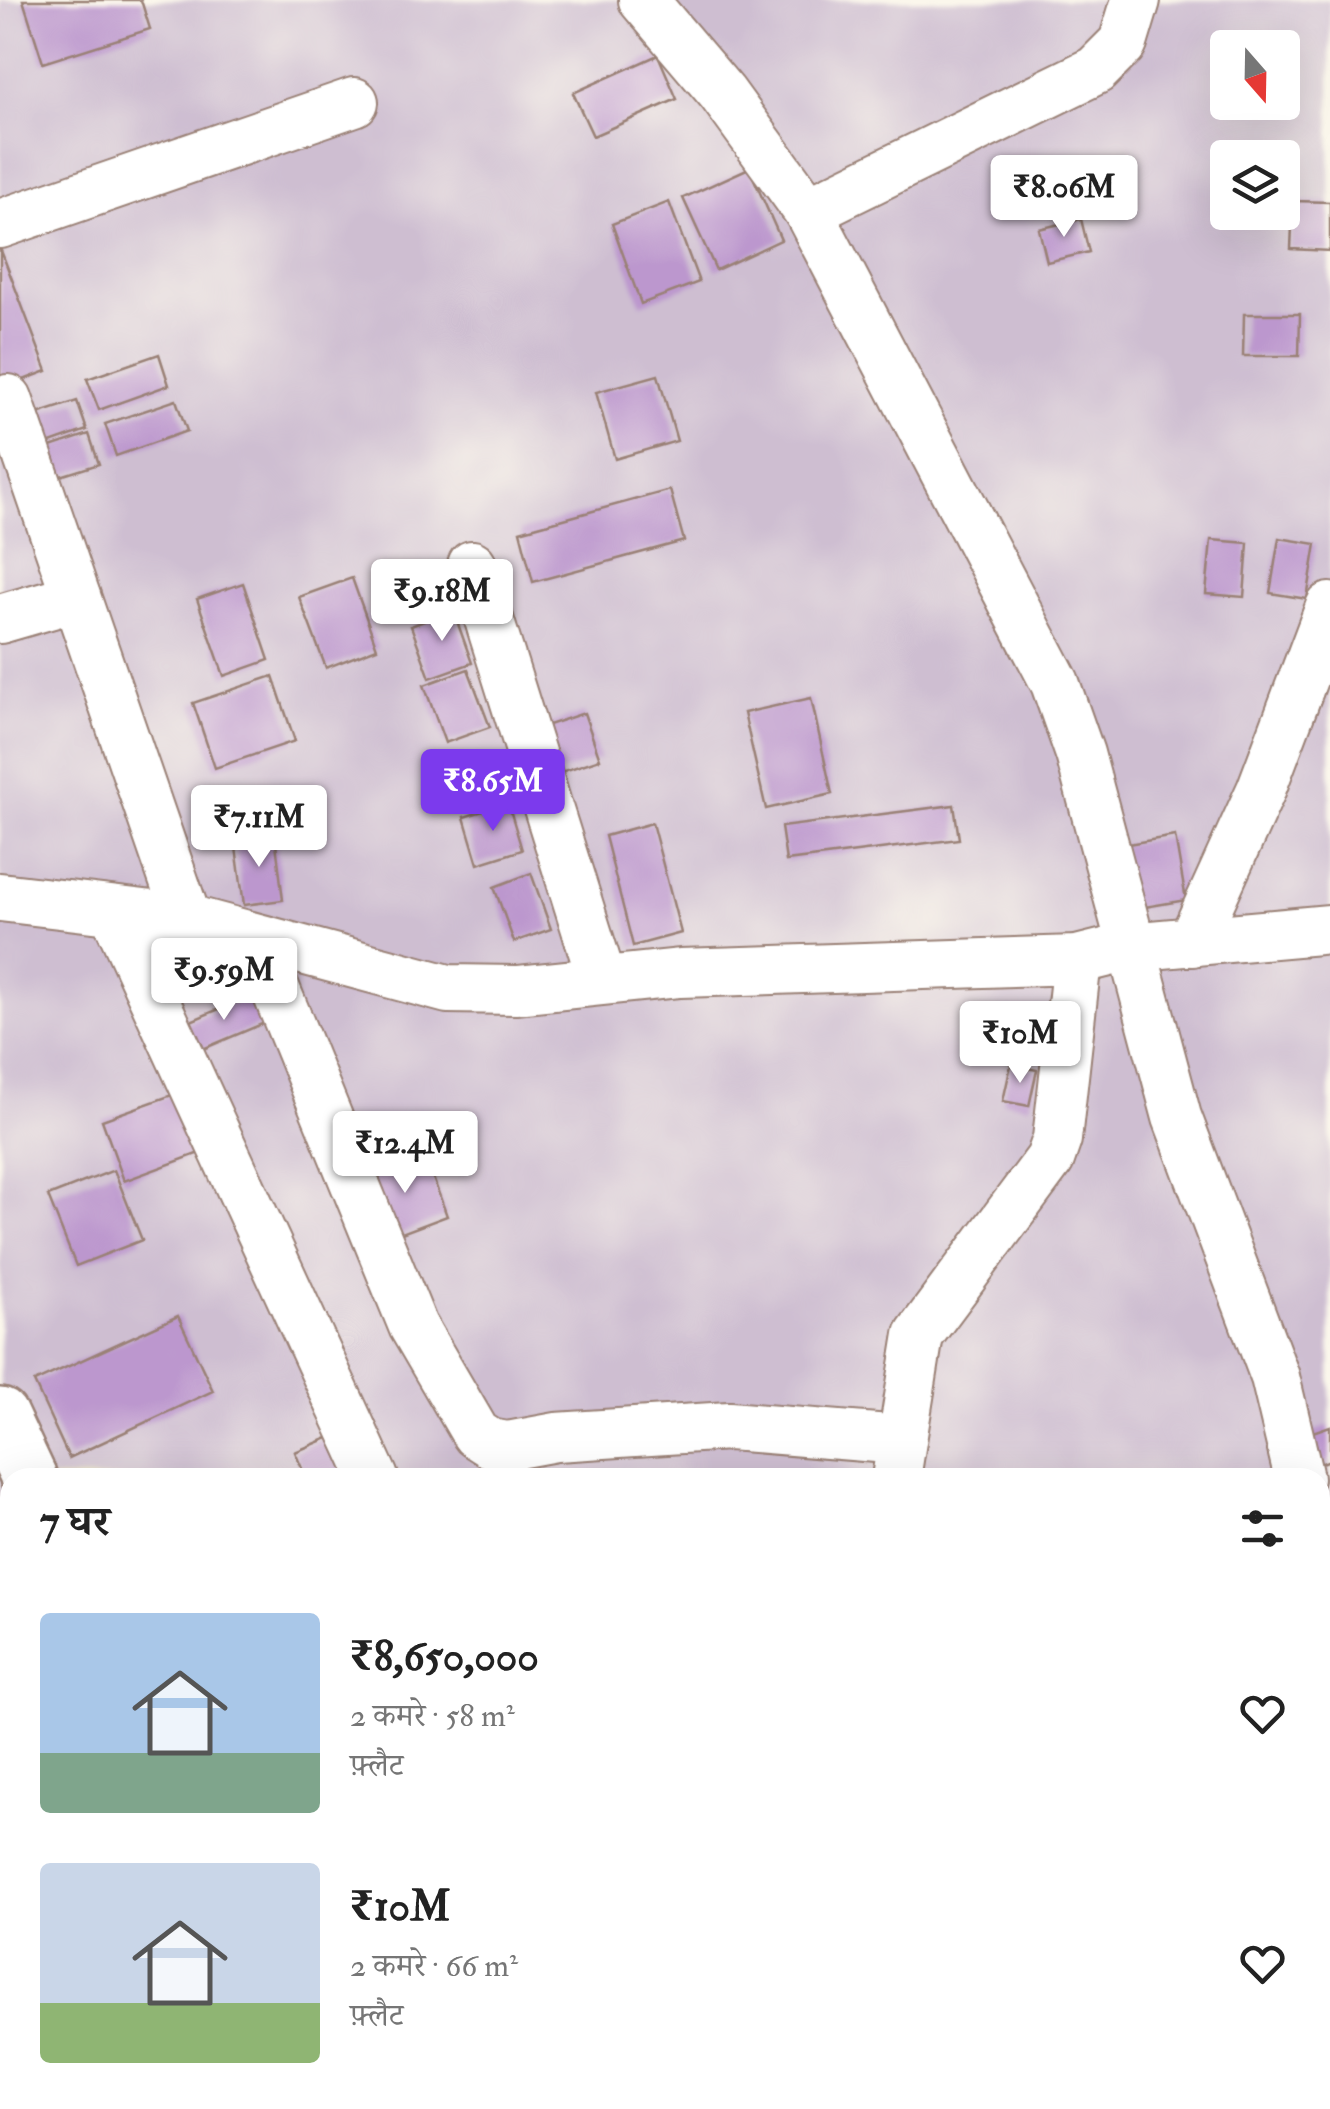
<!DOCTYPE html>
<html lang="hi">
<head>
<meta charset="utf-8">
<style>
  body { margin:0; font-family:"IM FELL Double Pica","Noto Serif Devanagari",serif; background:#f2f2f2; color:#222; height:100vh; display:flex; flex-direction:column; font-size:38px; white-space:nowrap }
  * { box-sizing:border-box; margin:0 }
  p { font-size:32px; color:#767676 }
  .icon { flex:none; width:55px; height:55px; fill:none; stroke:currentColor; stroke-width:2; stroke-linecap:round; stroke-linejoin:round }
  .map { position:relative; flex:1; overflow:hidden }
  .drawer { position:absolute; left:0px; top:1468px; width:1330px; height:642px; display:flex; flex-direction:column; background:#fff; border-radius:30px 30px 0 0; box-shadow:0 10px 40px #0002 }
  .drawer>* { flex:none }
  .needle { width:65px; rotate:160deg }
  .tools { position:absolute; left:1210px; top:30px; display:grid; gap:20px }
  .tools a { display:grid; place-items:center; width:90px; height:90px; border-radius:10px; background:#fff; box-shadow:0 10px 40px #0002; font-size:50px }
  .price { position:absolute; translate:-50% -85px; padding:0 22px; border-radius:10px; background:#fff; color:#222; font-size:32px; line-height:65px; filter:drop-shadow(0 2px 5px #0008) }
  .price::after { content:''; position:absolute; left:50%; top:60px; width:30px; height:22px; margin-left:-15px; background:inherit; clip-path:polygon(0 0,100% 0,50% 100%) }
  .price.current { background:#7c3aed; color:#fff }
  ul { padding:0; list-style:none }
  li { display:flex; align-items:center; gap:30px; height:250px; padding:0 40px }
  li span { display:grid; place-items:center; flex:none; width:280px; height:200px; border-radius:10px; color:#555 }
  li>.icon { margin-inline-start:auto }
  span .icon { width:120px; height:120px; fill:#fffc; stroke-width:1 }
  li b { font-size:42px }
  h2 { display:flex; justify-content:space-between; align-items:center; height:120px; padding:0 40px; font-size:42px }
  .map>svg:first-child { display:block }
  .industrial { fill:#cebed1; fill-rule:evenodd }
  .building { fill:#bc97ce }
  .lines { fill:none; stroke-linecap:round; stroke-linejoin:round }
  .minor-casing { stroke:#9a8176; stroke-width:52 }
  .tertiary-casing { stroke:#9a8176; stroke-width:60 }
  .minor { stroke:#fff; stroke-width:48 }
  .tertiary { stroke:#fff; stroke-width:55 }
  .rail { stroke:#4a1f2b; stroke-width:8 }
</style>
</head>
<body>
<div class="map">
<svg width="1330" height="2109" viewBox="0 0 1330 2109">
  <rect width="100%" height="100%" fill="#fbf7ec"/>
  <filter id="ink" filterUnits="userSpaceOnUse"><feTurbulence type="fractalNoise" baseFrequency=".01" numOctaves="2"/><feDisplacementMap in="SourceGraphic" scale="20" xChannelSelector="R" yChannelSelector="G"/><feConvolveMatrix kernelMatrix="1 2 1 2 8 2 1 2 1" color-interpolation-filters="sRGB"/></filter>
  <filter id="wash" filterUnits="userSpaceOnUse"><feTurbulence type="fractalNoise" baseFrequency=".0048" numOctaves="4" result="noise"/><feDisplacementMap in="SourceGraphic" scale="40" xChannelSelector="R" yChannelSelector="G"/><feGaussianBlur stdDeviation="2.25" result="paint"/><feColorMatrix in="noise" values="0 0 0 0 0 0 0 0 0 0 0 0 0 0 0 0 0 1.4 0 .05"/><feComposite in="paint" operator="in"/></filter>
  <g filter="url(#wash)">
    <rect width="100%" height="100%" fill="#ebe3c1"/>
    <!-- industrial -->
    <path class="industrial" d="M0 0H1330V2109H219L215 2100H1320V1478H10V1634L0 1611ZM1228 48H1282V102H1228ZM1228 158H1282V212H1228Z"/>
    <g id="blocks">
      <!-- building -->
      <g class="building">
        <polygon points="23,0 141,0 150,29 43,63"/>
        <polygon points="658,55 677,99 593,136 573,93"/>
        <polygon points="749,168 781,240 716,270 683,198"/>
        <polygon points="1293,201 1330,202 1330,251 1291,249"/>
        <polygon points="669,202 699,282 641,304 612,224"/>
        <polygon points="1081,219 1089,252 1047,262 1039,229"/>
        <polygon points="0,248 47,371 0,389"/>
        <polygon points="1244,314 1300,314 1299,356 1243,356"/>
        <polygon points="159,354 169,385 99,410 87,379"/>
        <polygon points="658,375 677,441 615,459 596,392"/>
        <polygon points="176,400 187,431 116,456 105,424"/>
        <polygon points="77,401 87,430 39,447 28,417"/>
        <polygon points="89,434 99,464 51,479 41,450"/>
        <polygon points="670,490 684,541 533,582 520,531"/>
        <polygon points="1279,538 1316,544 1307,599 1270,593"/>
        <polygon points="1211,540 1248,543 1244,597 1206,594"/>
        <polygon points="352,578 377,648 326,668 299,597"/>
        <polygon points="243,583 269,660 224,676 197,599"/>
        <polygon points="453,610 472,663 430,678 411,626"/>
        <polygon points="468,669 490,727 445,743 424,685"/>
        <polygon points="273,676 295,741 215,768 193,703"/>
        <polygon points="811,698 832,794 766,809 744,713"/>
        <polygon points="584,713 600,759 549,776 533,730"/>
        <polygon points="508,803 522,850 478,864 464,817"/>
        <polygon points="954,805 959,839 786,861 781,827"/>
        <polygon points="652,823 681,933 633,946 605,836"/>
        <polygon points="275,835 283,900 244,905 235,840"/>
        <polygon points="1175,836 1186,900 1133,909 1122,845"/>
        <polygon points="531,873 551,929 514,942 494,887"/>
        <polygon points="257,993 269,1021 191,1054 179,1026"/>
        <polygon points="1011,1065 1037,1070 1029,1106 1003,1101"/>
        <polygon points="183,1091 205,1151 124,1181 102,1120"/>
        <polygon points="424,1153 447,1216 386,1239 363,1175"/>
        <polygon points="114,1170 142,1240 76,1266 48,1196"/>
        <polygon points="178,1316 213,1391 69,1458 34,1382"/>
        <polygon points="1330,1426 1330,1460 1315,1466 1304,1435"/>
        <polygon points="333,1436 350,1478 306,1478 295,1452"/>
      </g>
    </g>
  </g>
  <g filter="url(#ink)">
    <use href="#blocks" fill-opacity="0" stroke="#9a8176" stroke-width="2.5"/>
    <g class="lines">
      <defs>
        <g id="minor">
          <polyline points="643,0 722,93 808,211 1055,683 1080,754 1177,1117 1275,1377 1299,1478"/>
          <polyline points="808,211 1096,70 1123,43 1136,0"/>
          <polyline points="0,224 354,102"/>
          <polyline points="8,399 187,919"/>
          <polyline points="472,565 602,980"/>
          <polyline points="0,619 76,597"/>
          <polyline points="0,897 187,919 448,989 517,990 680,973 1077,960 1129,947 1330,929"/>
          <polyline points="114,912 374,1478"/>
          <polyline points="255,939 413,1326 476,1434 490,1443 507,1446 556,1437 729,1426 901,1440"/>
          <polyline points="1192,942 1261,790 1330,607"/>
          <polyline points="896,1478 919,1335 1050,1159 1057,1139 1077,960"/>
          <polyline points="1320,1564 1330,1610"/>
          <polyline points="905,2100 906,2109"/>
        </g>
        <g id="tertiary">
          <polyline points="0,1416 29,1478"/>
          <polyline points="319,2100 323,2109"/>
        </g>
      </defs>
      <!-- minor casing -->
      <use href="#minor" class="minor-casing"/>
      <!-- tertiary casing -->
      <use href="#tertiary" class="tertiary-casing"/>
      <!-- minor -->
      <use href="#minor" class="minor"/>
      <!-- tertiary -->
      <use href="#tertiary" class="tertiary"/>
      <!-- rail -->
      <g class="rail">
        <polyline points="0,1923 10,1946"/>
        <polyline points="0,2011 10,2034"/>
        <polyline points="0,2095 6,2109"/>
        <polyline points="39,2100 43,2109"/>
        <polyline points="77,2100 81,2109"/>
      </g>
    </g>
  </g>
</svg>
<div class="tools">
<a><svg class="needle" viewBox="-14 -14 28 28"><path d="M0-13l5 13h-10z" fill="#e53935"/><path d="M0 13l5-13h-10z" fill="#767676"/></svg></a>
<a><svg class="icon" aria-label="layers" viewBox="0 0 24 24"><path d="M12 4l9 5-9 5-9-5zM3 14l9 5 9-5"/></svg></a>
</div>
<b class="price" style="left:1064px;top:240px">₹8.06M</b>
<b class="price" style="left:442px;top:644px">₹9.18M</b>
<b class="price current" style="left:493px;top:834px">₹8.65M</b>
<b class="price" style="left:259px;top:870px">₹7.11M</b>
<b class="price" style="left:224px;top:1023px">₹9.59M</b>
<b class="price" style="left:1020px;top:1086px">₹10M</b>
<b class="price" style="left:405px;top:1196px">₹12.4M</b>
<section class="drawer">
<h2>7 घर<svg class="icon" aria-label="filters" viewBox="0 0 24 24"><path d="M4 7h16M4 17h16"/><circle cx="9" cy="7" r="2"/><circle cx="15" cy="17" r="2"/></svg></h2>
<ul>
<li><span style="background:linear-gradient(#a9c7e8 70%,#7fa58c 0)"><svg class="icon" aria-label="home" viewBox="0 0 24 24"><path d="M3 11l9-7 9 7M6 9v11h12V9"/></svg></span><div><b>₹8,650,000</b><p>2 कमरे · 58 m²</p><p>फ़्लैट</p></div><svg class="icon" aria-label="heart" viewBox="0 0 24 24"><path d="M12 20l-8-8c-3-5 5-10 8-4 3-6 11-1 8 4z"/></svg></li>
<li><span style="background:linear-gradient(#c9d6e8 70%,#8fb573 0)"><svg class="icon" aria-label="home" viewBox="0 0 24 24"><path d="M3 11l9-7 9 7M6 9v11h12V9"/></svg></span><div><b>₹10M</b><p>2 कमरे · 66 m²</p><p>फ़्लैट</p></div><svg class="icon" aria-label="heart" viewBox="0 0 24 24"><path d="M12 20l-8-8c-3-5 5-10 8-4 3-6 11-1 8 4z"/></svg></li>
</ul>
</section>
</div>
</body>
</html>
